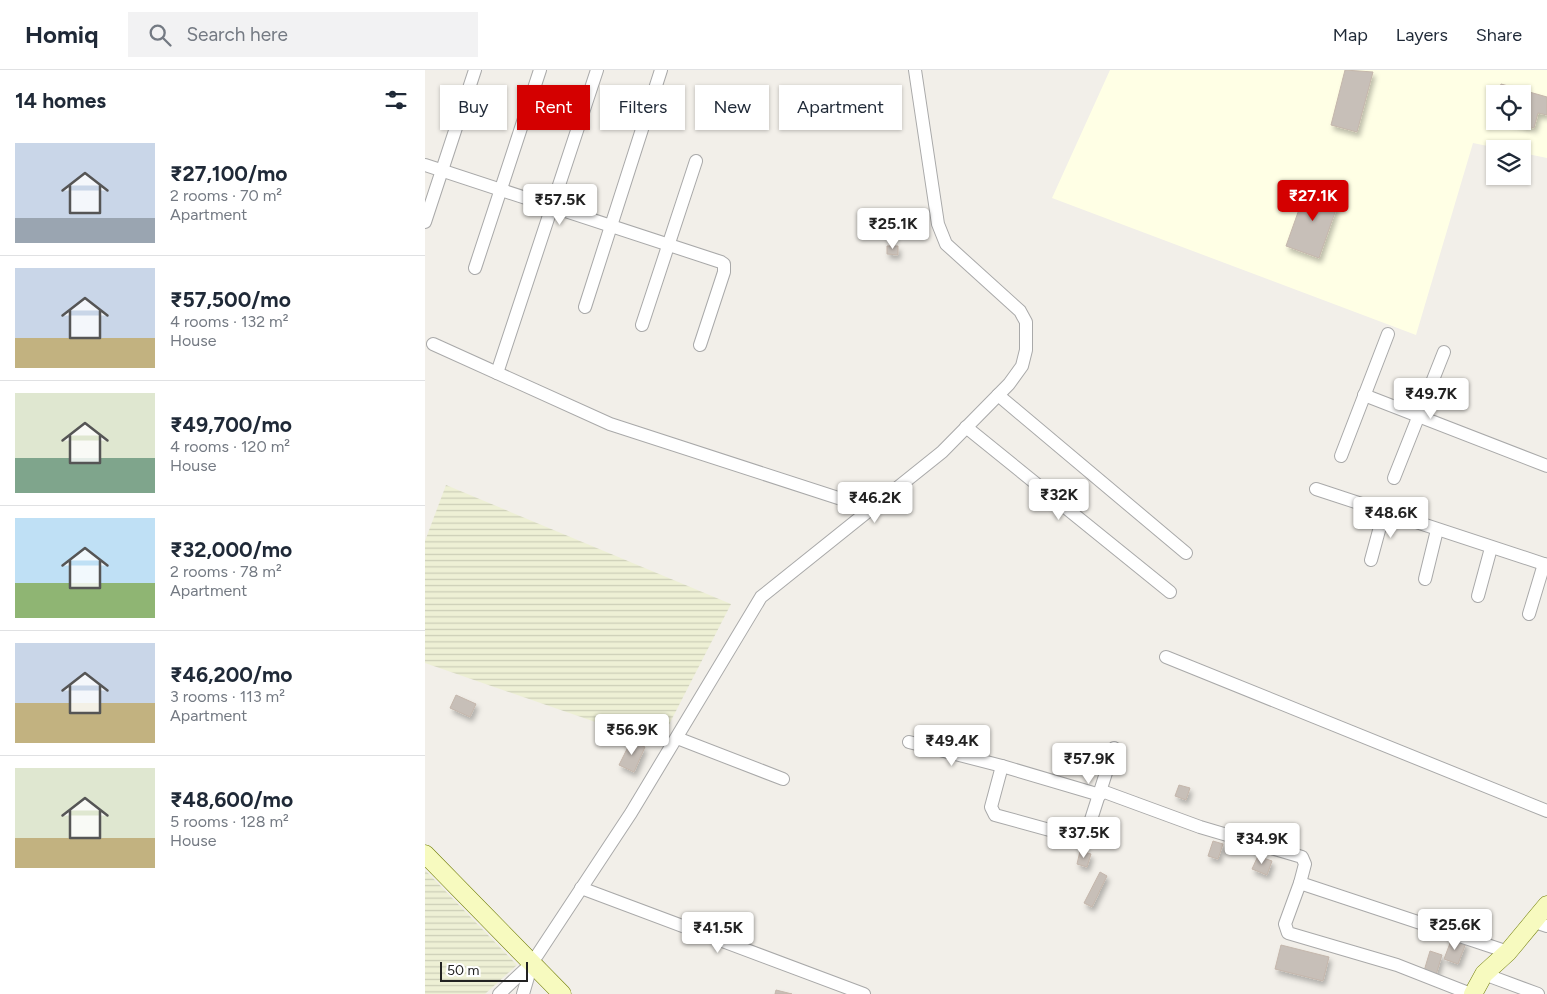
<!DOCTYPE html>
<html lang="en">
<head>
<meta charset="utf-8">
<style>
  body { margin:0; font-family:Figtree,sans-serif; background:#f2f2f3; color:#1f2937; height:100vh; display:flex; flex-direction:column; font-size:19px; white-space:nowrap }
  * { box-sizing:border-box; margin:0 }
  p { font-size:16px; color:#747a83 }
  .icon { flex:none; width:28px; height:28px; fill:none; stroke:currentColor; stroke-width:2; stroke-linecap:round; stroke-linejoin:round }
  .map { position:relative; flex:1; overflow:hidden }
  .side { display:flex; flex-direction:column; background:#fff; width:425px }
  .side>* { flex:none }
  .guide { position:absolute; left:15px; top:15px; width:475px; height:45px; display:flex; gap:10px }
  .buttons { position:absolute; left:1061px; top:15px; display:grid; gap:10px }
  .buttons a { display:grid; place-items:center; width:45px; height:45px; border-radius:0px; background:#fff; box-shadow:0 1px 4px #0004; font-size:25px }
  .scale { position:absolute; left:15px; bottom:12px; width:88px; box-sizing:border-box; padding-left:5px; border:2px solid #222; border-top:0; font-size:14px; line-height:18px; white-space:nowrap; color:#222; -webkit-text-stroke:4px #fff; paint-order:stroke }
  .price { position:absolute; translate:-50% -42px; padding:0 11px; border-radius:5px; background:#fff; color:#222; font-size:16px; line-height:32px; filter:drop-shadow(0 1px 2px #0008) }
  .price::after { content:''; position:absolute; left:50%; top:30px; width:15px; height:11px; margin-left:-8px; background:inherit; clip-path:polygon(0 0,100% 0,50% 100%) }
  .price.selected { background:#d40000; color:#fff }
  ul { padding:0; list-style:none }
  li { display:flex; align-items:center; gap:15px; height:125px; padding:0 15px }
  li+li { border-top:1px solid #e0e1e3 }
  li span { display:grid; place-items:center; flex:none; width:140px; height:100px; border-radius:0px; color:#555 }
  li>.icon { margin-inline-start:auto }
  span .icon { width:60px; height:60px; fill:#fffc; stroke-width:1 }
  li b { font-size:21px }
  h2 { display:flex; justify-content:space-between; align-items:center; height:60px; padding:0 15px; font-size:21px }
  .tag { padding:0 18px; border-radius:0px; background:#fff; box-shadow:0 1px 4px #0004; font-size:18px; line-height:45px }
  .tag.selected { background:#d40000; color:#fff }
  header { display:flex; align-items:center; gap:30px; box-sizing:border-box; height:70px; padding:0 25px; background:#fff; border-bottom:1px solid #e0e1e3 }
  header strong { font-size:24px }
  nav { display:flex; gap:28px; margin-inline-start:auto; font-size:18px }
  .search { width:350px; height:45px; background:#f2f2f3; display:flex; align-items:center; gap:12px; box-sizing:border-box; padding:0 18px; border-radius:0px; color:#747a83; font-size:19px }
  main { display:flex; flex:1; min-height:0 }
  .map>svg:first-child { display:block }
  .education { fill:#ffffe5; fill-rule:evenodd }
  .farmland { fill:url(#farmland-rules) }
  .building { fill:#c7bfb8; stroke:#c4b6ab; filter:url(#shadow) }
  .lines { fill:none; stroke-linecap:round; stroke-linejoin:round }
  .street-casing { stroke:#a9a9a9; stroke-width:14 }
  .secondary-casing { stroke:#707d05; stroke-width:19 }
  .street { stroke:#fff; stroke-width:12 }
  .secondary { stroke:#f7fabf; stroke-width:18 }
</style>
</head>
<body>
<header>
<strong>Homiq</strong>
<div class="search"><svg class="icon" aria-label="search" viewBox="0 0 24 24"><circle cx="10" cy="10" r="6"/><path d="M15 15l6 6"/></svg>Search here</div>
<nav><a>Map</a><a>Layers</a><a>Share</a></nav>
</header>
<main>
<section class="side">
<h2>14 homes<svg class="icon" aria-label="filters" viewBox="0 0 24 24"><path d="M4 7h16M4 17h16"/><circle cx="9" cy="7" r="2"/><circle cx="15" cy="17" r="2"/></svg></h2>
<ul>
<li><span style="background:linear-gradient(#c9d6e8 75%,#9aa5b1 0)"><svg class="icon" aria-label="home" viewBox="0 0 24 24"><path d="M3 11l9-7 9 7M6 9v11h12V9"/></svg></span><div><b>₹27,100/mo</b><p>2 rooms · 70 m²</p><p>Apartment</p></div></li>
<li><span style="background:linear-gradient(#c9d6e8 70%,#c2b280 0)"><svg class="icon" aria-label="home" viewBox="0 0 24 24"><path d="M3 11l9-7 9 7M6 9v11h12V9"/></svg></span><div><b>₹57,500/mo</b><p>4 rooms · 132 m²</p><p>House</p></div></li>
<li><span style="background:linear-gradient(#dfe7d0 65%,#7fa58c 0)"><svg class="icon" aria-label="home" viewBox="0 0 24 24"><path d="M3 11l9-7 9 7M6 9v11h12V9"/></svg></span><div><b>₹49,700/mo</b><p>4 rooms · 120 m²</p><p>House</p></div></li>
<li><span style="background:linear-gradient(#bfe0f5 65%,#8fb573 0)"><svg class="icon" aria-label="home" viewBox="0 0 24 24"><path d="M3 11l9-7 9 7M6 9v11h12V9"/></svg></span><div><b>₹32,000/mo</b><p>2 rooms · 78 m²</p><p>Apartment</p></div></li>
<li><span style="background:linear-gradient(#c9d6e8 60%,#c2b280 0)"><svg class="icon" aria-label="home" viewBox="0 0 24 24"><path d="M3 11l9-7 9 7M6 9v11h12V9"/></svg></span><div><b>₹46,200/mo</b><p>3 rooms · 113 m²</p><p>Apartment</p></div></li>
<li><span style="background:linear-gradient(#dfe7d0 70%,#c2b280 0)"><svg class="icon" aria-label="home" viewBox="0 0 24 24"><path d="M3 11l9-7 9 7M6 9v11h12V9"/></svg></span><div><b>₹48,600/mo</b><p>5 rooms · 128 m²</p><p>House</p></div></li>
</ul>
</section>
<div class="map">
<svg width="1122" height="924" viewBox="0 0 1122 924">
  <defs>
    <pattern id="farmland-rules" width="6" height="5" patternUnits="userSpaceOnUse" patternTransform="scale(1.25)"><rect width="6" height="5" fill="#eef0d5"/><path d="M0 2.5h6" fill="none" stroke="#ccceb7"/></pattern>
    <filter id="shadow"><feDropShadow dx="2.5" dy="4.5" stdDeviation="2.5" flood-color="#0004"/></filter>
  </defs>
  <rect width="100%" height="100%" fill="#f2efe9"/>
  <!-- education -->
  <path class="education" d="M685 0H1122V88L1098 83V79H1077L1048 73 991 265 627 128ZM1070 24H1098V51H1070Z"/>
  <!-- farmland -->
  <g class="farmland">
    <polygon points="21,415 306,534 234,674 0,593 0,471"/>
    <polygon points="0,800 92,895 60,924 0,924"/>
  </g>
  <!-- building -->
  <g class="building">
    <polygon points="920,0 948,2 932,62 906,55"/>
    <polygon points="1076,14 1122,27 1122,45 1113,43 1109,58 1085,51 1098,51 1098,24 1073,24"/>
    <polygon points="882,117 915,128 894,188 861,176"/>
    <polygon points="462,176 473,176 473,185 462,184"/>
    <polygon points="31,625 51,634 45,647 25,638"/>
    <polygon points="206,671 220,677 209,702 194,695"/>
    <polygon points="754,715 765,718 761,730 750,726"/>
    <polygon points="788,771 798,774 793,789 783,786"/>
    <polygon points="655,781 666,784 662,797 652,794"/>
    <polygon points="833,786 847,791 842,805 827,799"/>
    <polygon points="675,802 682,806 667,837 659,833"/>
    <polygon points="1027,868 1041,873 1033,894 1019,889"/>
    <polygon points="856,875 904,887 898,911 850,899"/>
    <polygon points="1005,881 1017,885 1011,905 999,901"/>
    <polygon points="351,920 367,924 350,924"/>
  </g>
  <g class="lines">
    <defs>
      <g id="street">
        <polyline points="0,95 296,192 299,194 299,202 275,275"/>
        <polyline points="0,152 50,0"/>
        <polyline points="50,198 115,0"/>
        <polyline points="160,237 236,0"/>
        <polyline points="217,255 271,91"/>
        <polyline points="8,274 185,354 447,439"/>
        <polyline points="72,303 172,0"/>
        <polyline points="573,325 761,483"/>
        <polyline points="939,325 1122,396"/>
        <polyline points="541,357 745,522"/>
        <polyline points="916,386 963,264"/>
        <polyline points="969,408 1019,282"/>
        <polyline points="891,419 1122,495"/>
        <polyline points="946,490 959,442"/>
        <polyline points="1000,509 1012,460"/>
        <polyline points="1053,526 1066,478"/>
        <polyline points="1104,544 1119,494"/>
        <polyline points="741,587 1122,741"/>
        <polyline points="252,668 358,709"/>
        <polyline points="484,672 577,696 675,725"/>
        <polyline points="577,696 566,737 570,745 650,767 658,766 662,762 689,678"/>
        <polyline points="677,721 775,757 877,787 880,794 875,813"/>
        <polyline points="156,818 439,924"/>
        <polyline points="1110,852 1122,856"/>
        <polyline points="1059,904 1113,924"/>
        <polyline points="74,924 107,893 206,743 336,527 517,382 584,314 597,296 601,280 601,252 595,241 521,174 513,154 490,0"/>
        <polyline points="98,924 107,893"/>
        <polyline points="1046,924 972,895 863,863 860,854 875,813 1083,882"/>
      </g>
      <g id="secondary">
        <polyline points="0,784 137,924"/>
        <polyline points="1048,924 1059,904 1083,882 1122,835"/>
      </g>
    </defs>
    <!-- street casing -->
    <use href="#street" class="street-casing"/>
    <!-- secondary casing -->
    <use href="#secondary" class="secondary-casing"/>
    <!-- street -->
    <use href="#street" class="street"/>
    <!-- secondary -->
    <use href="#secondary" class="secondary"/>
  </g>
</svg>
<div class="buttons">
<a><svg class="icon" aria-label="locate" viewBox="0 0 24 24"><circle cx="12" cy="12" r="6"/><path d="M12 2v4M12 18v4M2 12h4M18 12h4"/></svg></a>
<a><svg class="icon" aria-label="layers" viewBox="0 0 24 24"><path d="M12 4l9 5-9 5-9-5zM3 14l9 5 9-5"/></svg></a>
</div>
<div class="scale">50 m</div>
<b class="price selected" style="left:888px;top:152px">₹27.1K</b>
<b class="price" style="left:135px;top:156px">₹57.5K</b>
<b class="price" style="left:468px;top:180px">₹25.1K</b>
<b class="price" style="left:1006px;top:350px">₹49.7K</b>
<b class="price" style="left:634px;top:451px">₹32K</b>
<b class="price" style="left:450px;top:454px">₹46.2K</b>
<b class="price" style="left:966px;top:469px">₹48.6K</b>
<b class="price" style="left:207px;top:686px">₹56.9K</b>
<b class="price" style="left:527px;top:697px">₹49.4K</b>
<b class="price" style="left:664px;top:715px">₹57.9K</b>
<b class="price" style="left:659px;top:789px">₹37.5K</b>
<b class="price" style="left:837px;top:795px">₹34.9K</b>
<b class="price" style="left:1030px;top:881px">₹25.6K</b>
<b class="price" style="left:293px;top:884px">₹41.5K</b>
<div class="guide">
<a class="tag">Buy</a>
<a class="tag selected">Rent</a>
<a class="tag">Filters</a>
<a class="tag">New</a>
<a class="tag">Apartment</a>
</div>
</div>
</main>
</body>
</html>
